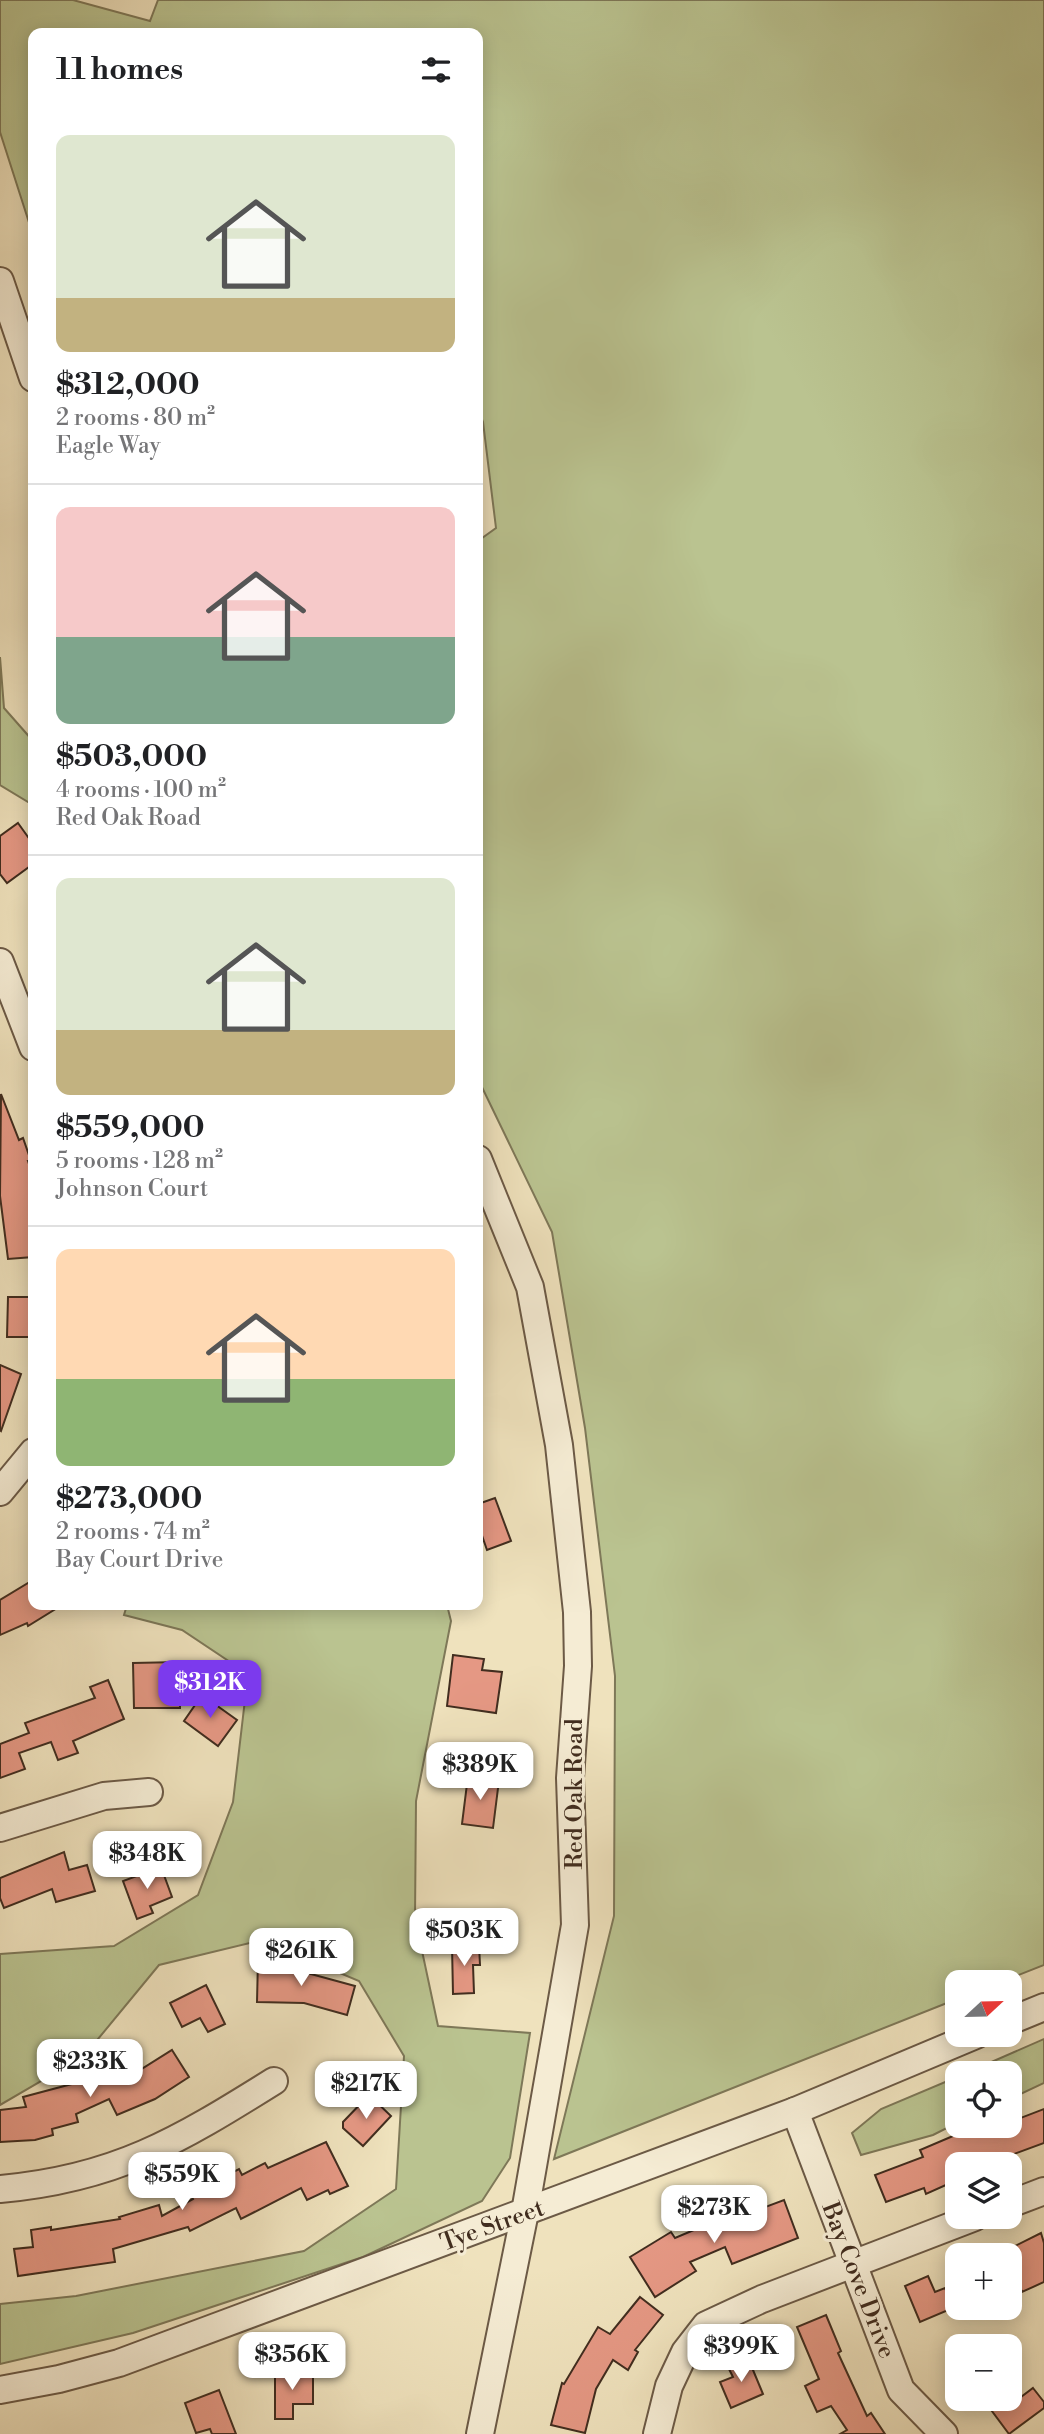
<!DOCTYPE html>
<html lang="en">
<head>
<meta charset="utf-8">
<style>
  body { margin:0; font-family:"Libre Bodoni",serif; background:#f2f2f2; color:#202124; height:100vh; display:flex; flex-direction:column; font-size:26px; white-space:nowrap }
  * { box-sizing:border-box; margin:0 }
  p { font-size:23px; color:#757577 }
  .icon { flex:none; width:38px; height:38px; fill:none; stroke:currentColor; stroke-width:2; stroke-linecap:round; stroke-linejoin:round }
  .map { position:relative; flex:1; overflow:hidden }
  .drawer { position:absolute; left:28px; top:28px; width:455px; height:1582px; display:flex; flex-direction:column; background:#fff; border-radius:14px; box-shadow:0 4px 18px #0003 }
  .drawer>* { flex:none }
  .needle { width:46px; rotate:68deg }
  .buttons { position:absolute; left:945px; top:1970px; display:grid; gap:14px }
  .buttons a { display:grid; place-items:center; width:77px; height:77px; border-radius:14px; background:#fff; box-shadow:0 4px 18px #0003; font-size:35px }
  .price { position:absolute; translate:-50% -60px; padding:0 16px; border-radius:14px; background:#fff; color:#222; font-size:23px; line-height:46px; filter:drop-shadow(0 2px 4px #0008) }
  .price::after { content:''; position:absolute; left:50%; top:42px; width:21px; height:16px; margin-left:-10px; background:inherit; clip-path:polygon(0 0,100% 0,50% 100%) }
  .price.current { background:#7c3aed; color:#fff }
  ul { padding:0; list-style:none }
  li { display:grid; align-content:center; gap:14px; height:371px; padding:0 28px }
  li+li { border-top:2px solid #e0e0e0 }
  li span { display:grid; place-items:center; height:217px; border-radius:14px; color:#555 }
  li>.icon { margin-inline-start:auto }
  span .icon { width:126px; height:126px; fill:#fffc; stroke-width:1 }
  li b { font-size:30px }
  h2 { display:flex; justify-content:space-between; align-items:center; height:84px; padding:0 28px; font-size:30px }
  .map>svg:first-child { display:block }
  .green { fill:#bac390; stroke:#7e7858; stroke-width:2 }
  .building { fill:#e59884; stroke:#412d1f; stroke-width:2 }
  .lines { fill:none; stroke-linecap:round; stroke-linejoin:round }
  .minor-casing { stroke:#6c5a46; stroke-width:30 }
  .minor { stroke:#f5ecd4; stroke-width:26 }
  .labels { text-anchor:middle; stroke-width:6; stroke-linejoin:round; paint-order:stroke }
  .street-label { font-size:24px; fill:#412d1f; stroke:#f5ecd4 }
</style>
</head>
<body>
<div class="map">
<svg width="1044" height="2434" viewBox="0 0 1044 2434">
  <rect width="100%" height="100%" fill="#efe2bd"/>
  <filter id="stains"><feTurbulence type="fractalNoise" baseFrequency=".00286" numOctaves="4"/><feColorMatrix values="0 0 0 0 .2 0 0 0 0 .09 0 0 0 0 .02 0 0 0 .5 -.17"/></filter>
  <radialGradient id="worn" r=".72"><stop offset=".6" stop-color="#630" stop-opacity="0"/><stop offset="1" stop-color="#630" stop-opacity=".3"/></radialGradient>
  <!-- green -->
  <g class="green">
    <polygon points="0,0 73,0 150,21 158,0 1044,0 1044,1965 998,1983 957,1983 957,1999 554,2159 614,1916 615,1676 585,1428 552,1232 478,1079 478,541 496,528 483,422 478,409 478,33 33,33 33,235 0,132"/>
    <polygon points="0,657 4,708 33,741 33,805 0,785"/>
    <polygon points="127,1605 447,1605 451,1621 416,1801 415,1918 438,2026 530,2033 510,2158 482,2201 363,2257 133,2333 0,2364 0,2304 76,2296 304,2251 396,2189 404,2056 359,1981 262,1940 159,1965 84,2056 0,2105 0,1954 114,1946 198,1895 233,1802 248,1674 182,1630 124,1615"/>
    <polygon points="1044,2039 1044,2083 1010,2099 1010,2074 964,2074"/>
    <polygon points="957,2077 957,2123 933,2135 861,2155 852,2133 881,2109"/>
  </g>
  <!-- building -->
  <g class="building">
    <polygon points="18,823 33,844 33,864 7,883 0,874 0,836"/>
    <polygon points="1,1094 19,1140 23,1138 31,1161 28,1161 33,1176 33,1257 8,1259 0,1196"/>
    <polygon points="8,1297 33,1297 33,1337 7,1337"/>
    <polygon points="0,1365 21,1374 1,1431 0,1430"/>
    <polygon points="495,1498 511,1541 487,1550 478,1524 478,1504"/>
    <polygon points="33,1580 33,1605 62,1605 28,1626 27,1623 0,1635 0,1600"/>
    <polygon points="453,1655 484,1659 482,1670 502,1672 496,1713 447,1706"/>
    <polygon points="180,1662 180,1708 134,1708 133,1663"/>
    <polygon points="108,1680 124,1719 73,1741 78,1753 58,1760 51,1742 19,1753 25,1769 0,1778 0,1744 29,1733 25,1723 95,1698 90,1687"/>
    <polygon points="202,1695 237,1720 218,1746 184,1721"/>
    <polygon points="468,1776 499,1780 493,1828 462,1824"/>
    <polygon points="64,1852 69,1870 87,1865 95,1891 56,1902 52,1889 4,1908 0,1898 0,1878"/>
    <polygon points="161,1867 172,1897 150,1906 153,1913 137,1919 123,1881"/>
    <polygon points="452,1945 479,1945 480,1965 473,1965 474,1993 453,1994"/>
    <polygon points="258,1959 277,1959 277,1971 300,1971 355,1986 347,2015 304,2003 257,2002"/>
    <polygon points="206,1985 225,2024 208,2032 200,2018 182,2027 170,2003"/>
    <polygon points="172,2050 189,2077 155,2099 117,2115 109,2099 76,2114 78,2122 52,2129 53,2135 35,2140 0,2142 0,2110 26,2107 23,2097 83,2081 117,2065 124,2080"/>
    <polygon points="369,2095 391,2116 363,2146 343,2128 343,2122"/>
    <polygon points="1044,2109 1044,2143 995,2161 997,2165 957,2165 957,2180 926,2194 924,2188 886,2202 875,2175 923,2157 920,2150 953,2136 979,2126 1010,2126 1010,2122"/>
    <polygon points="326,2142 348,2186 330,2194 328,2190 307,2200 301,2188 241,2219 236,2208 190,2231 188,2227 113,2249 115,2262 18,2276 14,2249 33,2247 31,2230 51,2227 51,2230 120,2219 119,2217 159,2205 162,2216 193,2199 185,2183 204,2173 210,2184 239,2169 242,2175 265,2163 268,2168"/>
    <polygon points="784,2200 798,2238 732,2264 725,2247 690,2262 696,2271 655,2297 630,2257 671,2232 675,2238 734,2213 736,2218"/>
    <polygon points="1041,2233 1044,2243 1044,2282 1022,2292 1007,2250"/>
    <polygon points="928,2276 935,2292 945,2288 953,2308 920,2322 905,2286"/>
    <polygon points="640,2297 663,2315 635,2350 638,2352 628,2370 613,2360 596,2389 585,2433 551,2425 562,2383 564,2384 598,2327 610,2334"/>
    <polygon points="826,2315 841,2351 838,2353 867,2416 871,2413 885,2434 840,2434 847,2430 831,2406 817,2412 805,2386 819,2379 797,2327"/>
    <polygon points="748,2358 763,2394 731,2408 720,2382 733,2377 728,2367"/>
    <polygon points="275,2371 313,2372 313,2404 293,2404 293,2419 275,2419"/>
    <polygon points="1033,2388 1044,2402 1044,2408 1009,2434 983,2399 1017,2400"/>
    <polygon points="219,2390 236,2434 212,2434 210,2429 196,2433 185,2403"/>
  </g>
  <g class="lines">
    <defs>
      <g id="minor">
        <polyline points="0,281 33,378"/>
        <polyline points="0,962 33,1047"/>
        <polyline points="478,1159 530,1287 559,1445 577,1612 578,1666 570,1778 575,1925 525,2212 480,2434"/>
        <polyline points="0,1492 33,1452"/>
        <polyline points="0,1828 104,1796 149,1792"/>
        <polyline points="1010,2021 1044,2007"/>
        <polyline points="795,2111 901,2390 944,2434"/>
        <path d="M0 2189C115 2179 178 2141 274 2081"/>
        <polyline points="1010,2204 1044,2191"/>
        <polyline points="0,2390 59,2379 119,2363 795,2111 976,2035"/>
        <polyline points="657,2434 669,2386 685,2352 706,2325 762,2299 975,2217"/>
      </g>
    </defs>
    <!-- minor casing -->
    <use href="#minor" class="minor-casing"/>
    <!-- minor -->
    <use href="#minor" class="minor"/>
  </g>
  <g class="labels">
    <!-- street labels -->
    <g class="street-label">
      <text transform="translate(574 1794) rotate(-90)" y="8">Red Oak Road</text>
      <text transform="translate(492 2225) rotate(-20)" y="8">Tye Street</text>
      <text transform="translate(859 2280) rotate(69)" y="8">Bay Cove Drive</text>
    </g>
  </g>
  <rect width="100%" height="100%" filter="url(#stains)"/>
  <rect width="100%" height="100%" fill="url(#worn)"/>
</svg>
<div class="buttons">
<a><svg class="needle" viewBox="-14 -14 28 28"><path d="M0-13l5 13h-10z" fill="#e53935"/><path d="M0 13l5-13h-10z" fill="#757577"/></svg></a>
<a><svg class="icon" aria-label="locate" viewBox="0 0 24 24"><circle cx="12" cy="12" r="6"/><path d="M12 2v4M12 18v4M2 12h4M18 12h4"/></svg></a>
<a><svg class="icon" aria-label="layers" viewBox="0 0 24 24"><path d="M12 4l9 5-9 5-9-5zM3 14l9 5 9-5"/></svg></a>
<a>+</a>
<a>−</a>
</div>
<b class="price current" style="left:210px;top:1720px">$312K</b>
<b class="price" style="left:480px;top:1802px">$389K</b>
<b class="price" style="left:147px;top:1891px">$348K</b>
<b class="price" style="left:464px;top:1968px">$503K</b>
<b class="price" style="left:301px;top:1988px">$261K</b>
<b class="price" style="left:90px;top:2099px">$233K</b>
<b class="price" style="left:366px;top:2121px">$217K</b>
<b class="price" style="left:182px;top:2212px">$559K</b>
<b class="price" style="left:714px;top:2245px">$273K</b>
<b class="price" style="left:741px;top:2384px">$399K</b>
<b class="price" style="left:292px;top:2392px">$356K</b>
<section class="drawer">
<h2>11 homes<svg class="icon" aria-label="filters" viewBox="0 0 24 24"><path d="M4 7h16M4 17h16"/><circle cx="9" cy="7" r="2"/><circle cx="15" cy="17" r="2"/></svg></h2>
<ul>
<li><span style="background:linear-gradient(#dfe7d0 75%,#c2b280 0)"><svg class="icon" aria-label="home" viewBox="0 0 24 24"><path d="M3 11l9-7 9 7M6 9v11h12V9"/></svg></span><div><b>$312,000</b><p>2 rooms · 80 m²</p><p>Eagle Way</p></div></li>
<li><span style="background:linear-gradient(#f6c9c9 60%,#7fa58c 0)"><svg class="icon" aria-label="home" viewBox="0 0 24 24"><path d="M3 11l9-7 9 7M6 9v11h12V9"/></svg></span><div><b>$503,000</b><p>4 rooms · 100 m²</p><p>Red Oak Road</p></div></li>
<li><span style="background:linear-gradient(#dfe7d0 70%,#c2b280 0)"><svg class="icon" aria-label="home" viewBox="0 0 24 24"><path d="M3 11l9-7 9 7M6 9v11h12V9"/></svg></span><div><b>$559,000</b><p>5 rooms · 128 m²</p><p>Johnson Court</p></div></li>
<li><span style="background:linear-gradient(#ffd9b3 60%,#8fb573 0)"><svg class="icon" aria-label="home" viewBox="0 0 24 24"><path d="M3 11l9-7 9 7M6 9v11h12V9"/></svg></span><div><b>$273,000</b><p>2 rooms · 74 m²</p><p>Bay Court Drive</p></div></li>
</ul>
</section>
</div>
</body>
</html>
